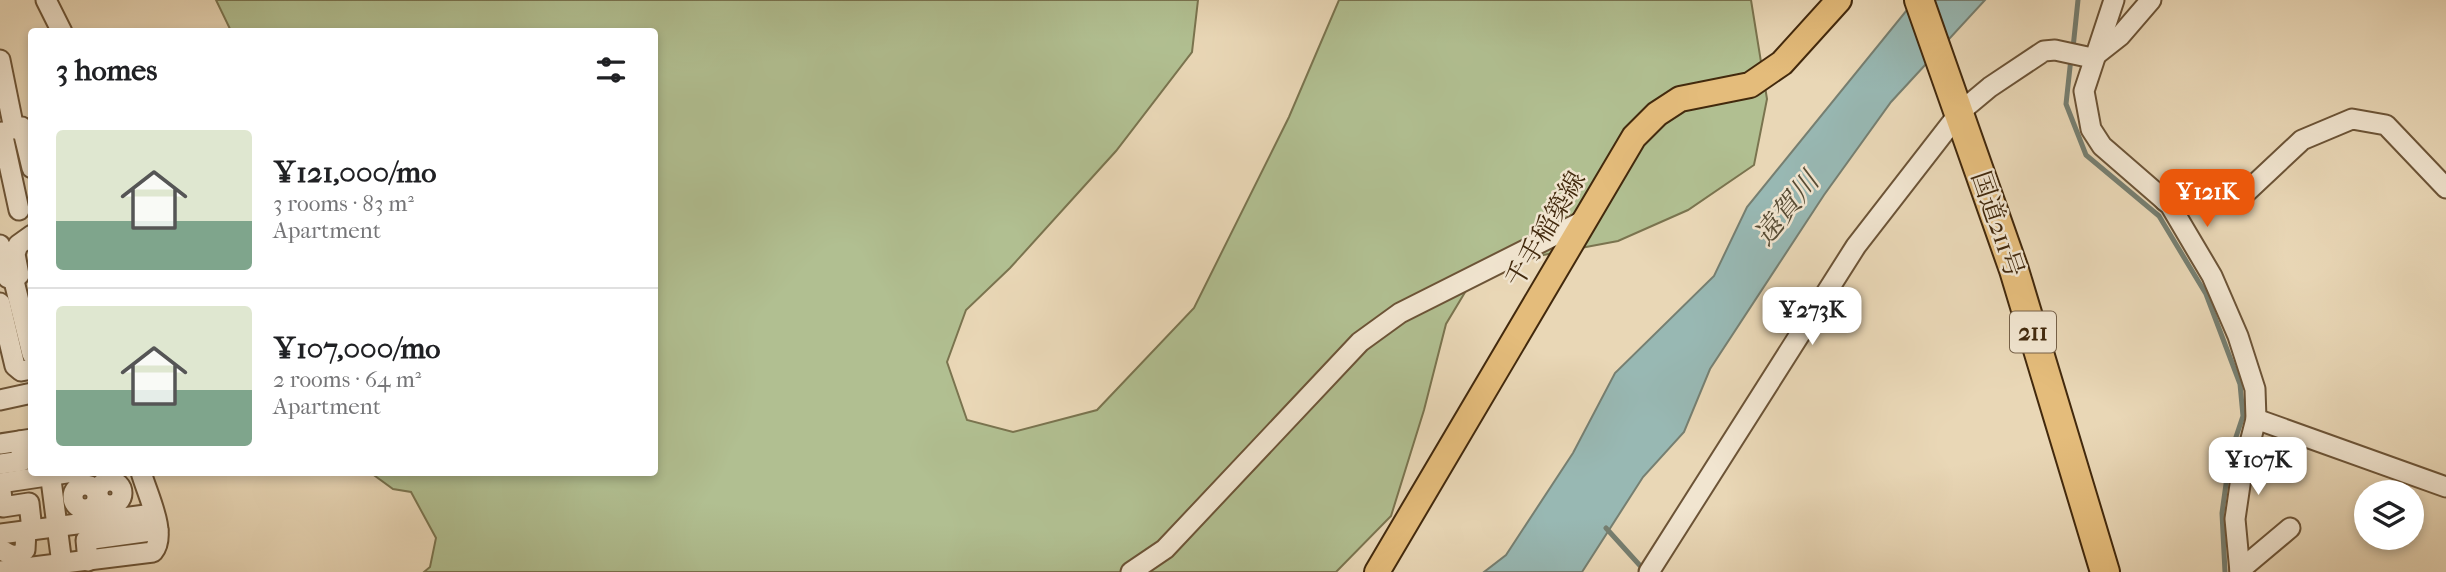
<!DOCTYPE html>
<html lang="en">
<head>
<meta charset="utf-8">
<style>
  body { margin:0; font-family:"IM FELL French Canon","Noto Serif JP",serif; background:#f2f2f2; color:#202124; height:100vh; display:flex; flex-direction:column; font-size:26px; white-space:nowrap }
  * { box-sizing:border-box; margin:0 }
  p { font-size:23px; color:#757577 }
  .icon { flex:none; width:38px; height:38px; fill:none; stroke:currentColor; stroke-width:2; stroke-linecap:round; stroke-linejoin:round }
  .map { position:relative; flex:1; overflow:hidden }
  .details { position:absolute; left:28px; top:28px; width:630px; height:448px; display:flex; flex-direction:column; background:#fff; border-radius:7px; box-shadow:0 4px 10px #0003 }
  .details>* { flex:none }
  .controls { position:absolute; left:2354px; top:480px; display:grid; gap:14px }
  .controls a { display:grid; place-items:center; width:70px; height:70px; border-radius:50%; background:#fff; box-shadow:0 4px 10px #0003; font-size:35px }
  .price { position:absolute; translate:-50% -60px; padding:0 16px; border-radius:14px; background:#fff; color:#222; font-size:23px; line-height:46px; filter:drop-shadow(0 2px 4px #0008) }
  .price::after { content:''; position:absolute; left:50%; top:42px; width:21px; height:16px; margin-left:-10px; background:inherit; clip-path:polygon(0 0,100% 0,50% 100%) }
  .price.active { background:#ea580c; color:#fff }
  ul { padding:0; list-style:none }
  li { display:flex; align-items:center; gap:21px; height:175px; padding:0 28px }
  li+li { border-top:2px solid #e0e0e0 }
  li span { display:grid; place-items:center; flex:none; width:196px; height:140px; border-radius:7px; color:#555 }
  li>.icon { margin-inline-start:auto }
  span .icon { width:84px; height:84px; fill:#fffc; stroke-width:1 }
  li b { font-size:30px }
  h2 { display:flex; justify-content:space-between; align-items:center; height:84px; padding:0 28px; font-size:30px }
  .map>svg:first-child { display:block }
  .green { fill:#b1bf91; stroke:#7a744f; stroke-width:2 }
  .water { fill:#98b8b3; stroke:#767f71; stroke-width:2 }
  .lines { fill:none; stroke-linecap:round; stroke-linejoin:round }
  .stream { stroke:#767f71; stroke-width:5 }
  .minor-casing { stroke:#6c5437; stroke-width:23 }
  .major-casing { stroke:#42290d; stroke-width:28 }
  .highway-casing { stroke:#42290d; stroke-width:32 }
  .minor { stroke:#f1e5d0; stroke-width:19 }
  .major { stroke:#e4bc7b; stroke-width:24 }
  .highway { stroke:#e4bc7b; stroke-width:28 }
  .labels { text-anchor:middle; stroke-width:5; stroke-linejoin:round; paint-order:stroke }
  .shield { fill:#f1e5d0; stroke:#766148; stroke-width:2 }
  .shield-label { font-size:24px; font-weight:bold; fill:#42290d }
  .street-label { font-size:26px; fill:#42290d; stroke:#f1e5d0 }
  .water-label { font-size:28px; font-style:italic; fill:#584d36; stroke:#f1e5d0 }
</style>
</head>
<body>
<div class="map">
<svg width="2446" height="572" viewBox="0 0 2446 572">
  <rect width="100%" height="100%" fill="#e9d7b6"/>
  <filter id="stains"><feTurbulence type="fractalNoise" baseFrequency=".00286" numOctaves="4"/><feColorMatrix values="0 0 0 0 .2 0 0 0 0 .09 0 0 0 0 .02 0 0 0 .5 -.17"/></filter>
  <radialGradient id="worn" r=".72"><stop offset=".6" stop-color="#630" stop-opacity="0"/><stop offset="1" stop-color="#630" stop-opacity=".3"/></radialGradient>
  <!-- green -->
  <polygon class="green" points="216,0 1198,0 1192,52 1116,151 1010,268 966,310 947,362 967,420 1013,432 1097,410 1194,308 1289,117 1339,0 1751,0 1767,99 1754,165 1688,210 1618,241 1522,259 1470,284 1446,324 1424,410 1391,516 1336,572 424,572 430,567 436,538 411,492 393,489 371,473 654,472 654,32 231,31"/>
  <!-- water -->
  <polygon class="water" points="1915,0 1985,0 1891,102 1824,195 1710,369 1684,432 1643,477 1582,572 1484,572 1506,555 1573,453 1615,373 1714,276 1747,207"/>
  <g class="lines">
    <!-- stream -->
    <g class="stream">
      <polyline points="2073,48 2078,0"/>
      <polyline points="2071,58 2066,104 2086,155 2159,216 2206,294 2240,384 2243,416 2230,455 2222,513 2225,572"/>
      <polyline points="1606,528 1644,570"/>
    </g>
    <defs>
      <g id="minor">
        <polyline points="46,0 62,32"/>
        <polyline points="2114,0 2084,91 2091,129 2102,146 2170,205 2212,276 2238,336 2255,389 2256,419 2241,478 2235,519 2240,572"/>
        <polyline points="0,60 14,129"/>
        <polyline points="22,127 32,168"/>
        <polyline points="2,132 19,210"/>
        <polyline points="2165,201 2238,200 2302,140 2352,119 2386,125 2446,188"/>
        <polyline points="0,245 8,278"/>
        <polyline points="19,275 15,254 18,245 32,235"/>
        <polyline points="13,277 32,354"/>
        <polyline points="0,303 15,366 21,371 32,369"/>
        <polyline points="0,400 32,393"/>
        <polyline points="2256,419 2446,487"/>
        <polyline points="0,444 32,439"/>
        <polyline points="0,464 22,461 20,441"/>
        <polyline points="50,472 62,564"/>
        <circle cx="110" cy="493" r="12"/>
        <polyline points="0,483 3,507 29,503 32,530"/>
        <polyline points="0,483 73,472"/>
        <circle cx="85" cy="497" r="12"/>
        <polyline points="0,534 153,514"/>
        <path d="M0 549C10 555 15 559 25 550L26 531"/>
        <polyline points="88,561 86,540 158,530"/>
        <polyline points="2240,570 2290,528"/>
        <path d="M0 571 153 552C168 534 147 494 141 472"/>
        <polyline points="1131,572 1165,549 1360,342 1400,313 1585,220"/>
        <polyline points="1649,572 1856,246 1960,112 1990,87 2044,51 2055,50 2092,58 2120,36 2151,0"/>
      </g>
      <polyline id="major" points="1377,572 1634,137 1657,114 1680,99 1750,85 1782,63 1839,0"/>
      <polyline id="highway" points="1919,0 2014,270 2105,572"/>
    </defs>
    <!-- minor casing -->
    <use href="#minor" class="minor-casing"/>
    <!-- major casing -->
    <use href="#major" class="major-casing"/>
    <!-- highway casing -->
    <use href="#highway" class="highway-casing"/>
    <!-- minor -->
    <use href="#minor" class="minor"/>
    <!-- major -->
    <use href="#major" class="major"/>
    <!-- highway -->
    <use href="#highway" class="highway"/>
  </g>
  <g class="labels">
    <!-- shield labels -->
    <rect class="shield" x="2010" y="311.5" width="46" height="41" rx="5"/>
    <g class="shield-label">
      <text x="2033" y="340">211</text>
    </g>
    <!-- street labels -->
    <g class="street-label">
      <text transform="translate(1998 224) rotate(71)" y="9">国道211号</text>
      <text transform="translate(1545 229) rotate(-59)" y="9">千手稲築線</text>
    </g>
    <!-- water labels -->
    <g class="water-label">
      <text transform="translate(1786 208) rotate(-51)" y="10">遠賀川</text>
    </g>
  </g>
  <rect width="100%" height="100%" filter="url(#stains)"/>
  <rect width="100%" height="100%" fill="url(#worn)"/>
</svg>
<div class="controls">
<a><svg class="icon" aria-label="layers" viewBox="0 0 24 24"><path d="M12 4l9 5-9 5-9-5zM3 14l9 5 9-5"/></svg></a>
</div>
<b class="price active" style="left:2207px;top:229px">¥121K</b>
<b class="price" style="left:1812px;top:347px">¥273K</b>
<b class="price" style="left:2258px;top:497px">¥107K</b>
<section class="details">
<h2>3 homes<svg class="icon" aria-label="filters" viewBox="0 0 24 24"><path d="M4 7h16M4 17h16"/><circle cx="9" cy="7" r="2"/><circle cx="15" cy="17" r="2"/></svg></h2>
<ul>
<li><span style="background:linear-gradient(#dfe7d0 65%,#7fa58c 0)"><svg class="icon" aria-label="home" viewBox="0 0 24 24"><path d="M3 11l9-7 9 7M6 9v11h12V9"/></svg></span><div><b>¥121,000/mo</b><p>3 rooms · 83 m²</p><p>Apartment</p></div></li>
<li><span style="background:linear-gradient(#dfe7d0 60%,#7fa58c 0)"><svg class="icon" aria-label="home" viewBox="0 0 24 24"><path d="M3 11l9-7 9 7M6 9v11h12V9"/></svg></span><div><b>¥107,000/mo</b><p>2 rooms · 64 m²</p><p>Apartment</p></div></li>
</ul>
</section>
</div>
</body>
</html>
